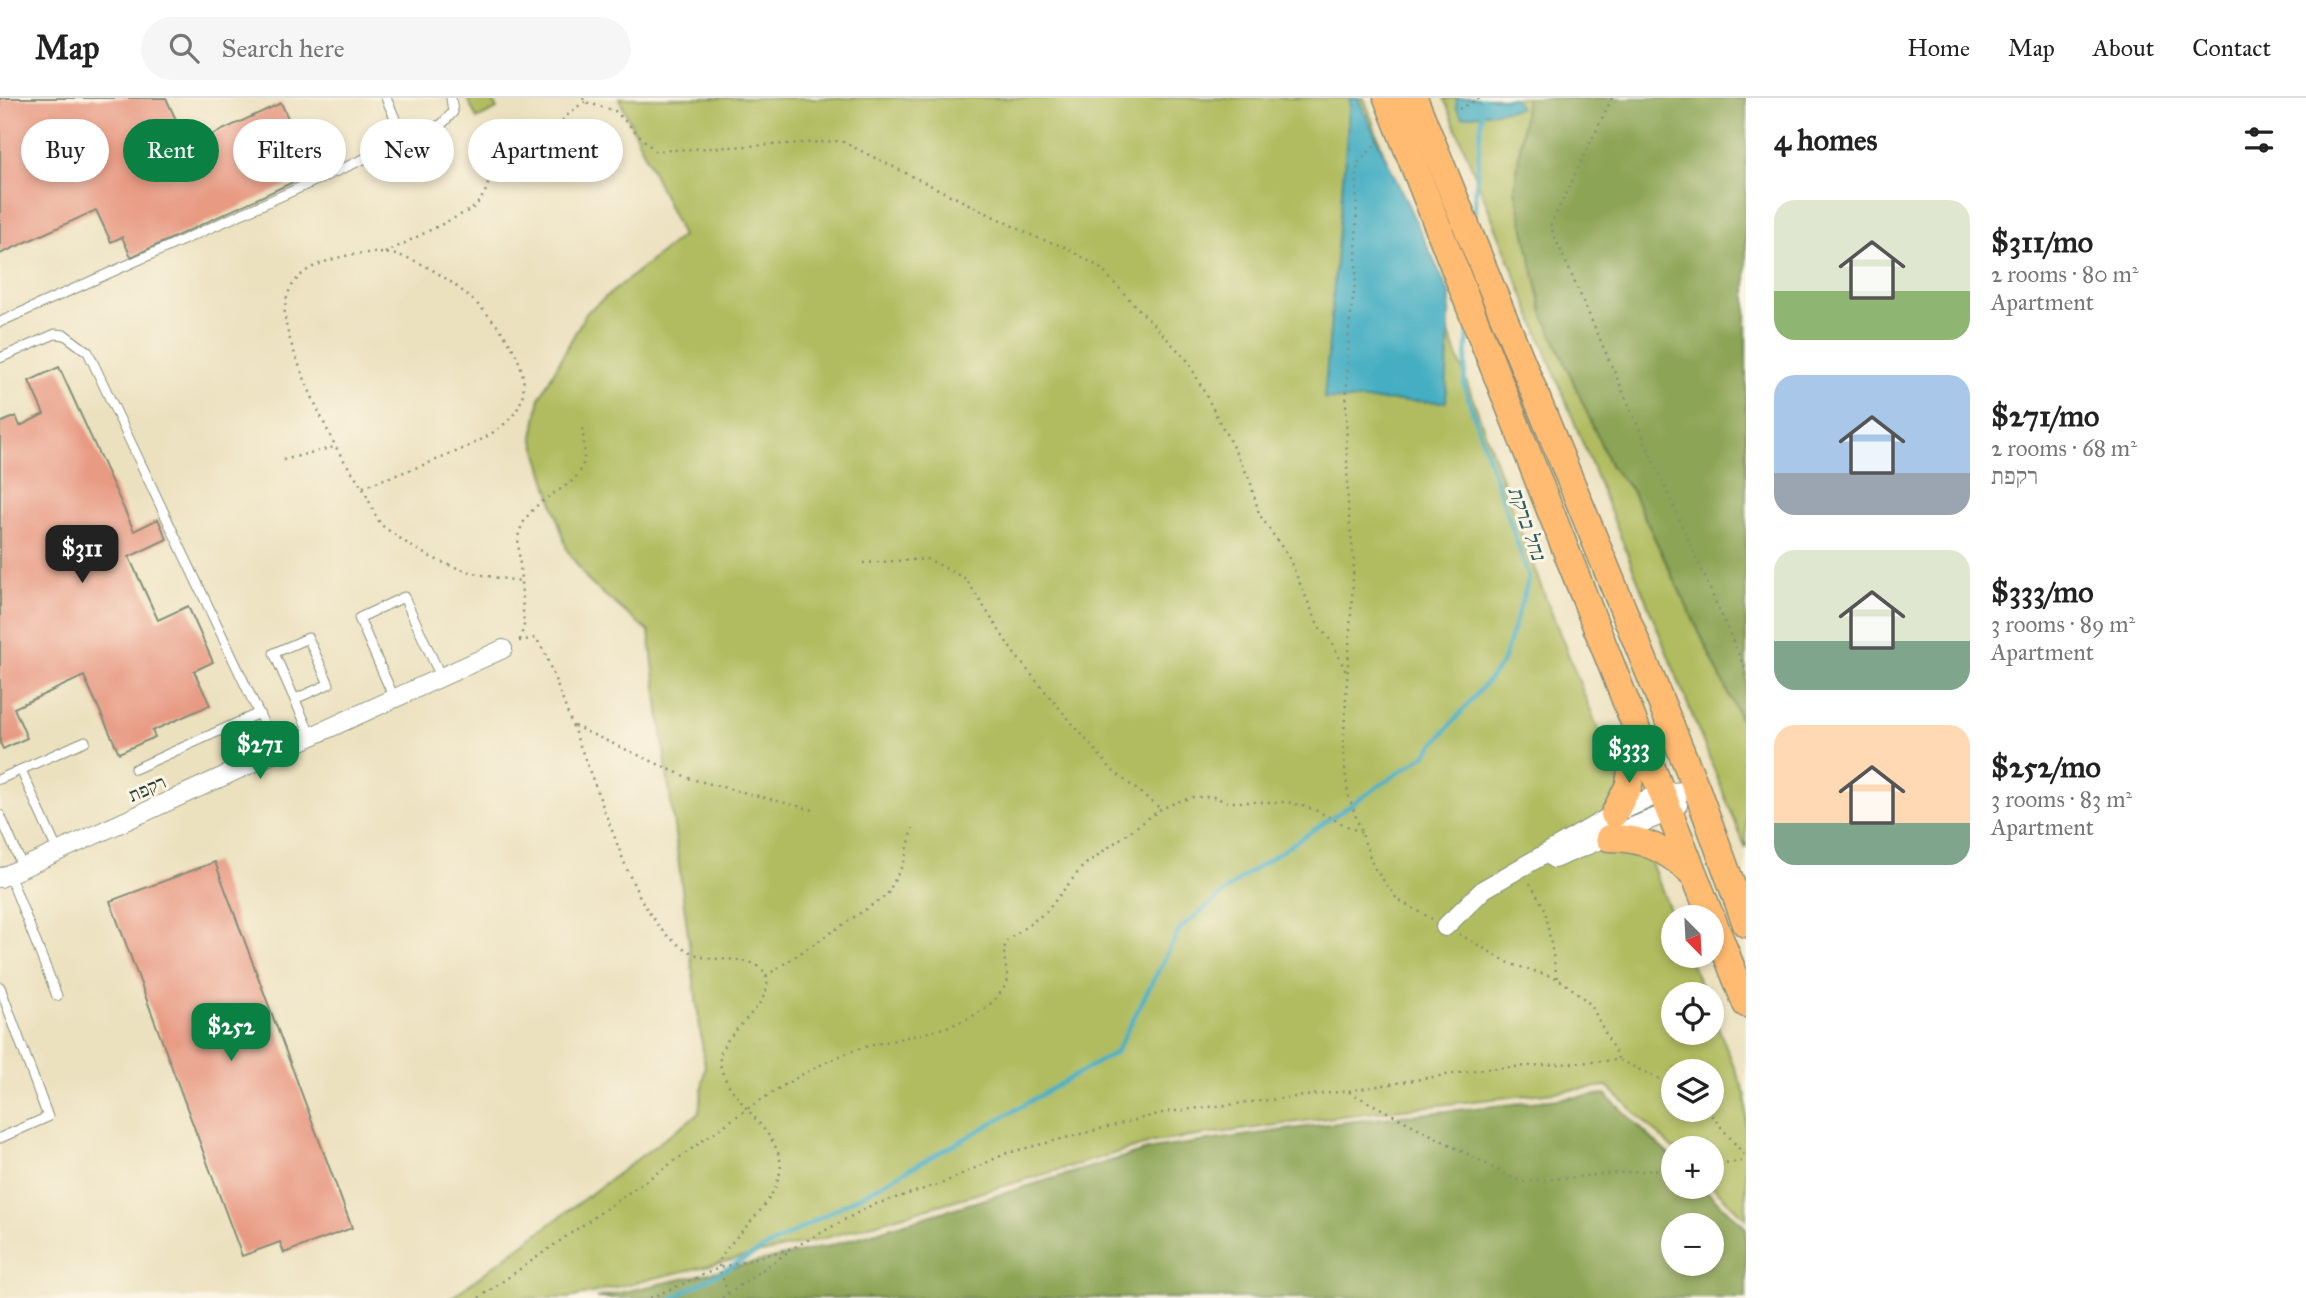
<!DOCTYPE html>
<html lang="en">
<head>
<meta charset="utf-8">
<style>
  body { margin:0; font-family:"IM FELL Great Primer","Frank Ruhl Libre",serif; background:#f6f6f6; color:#222; height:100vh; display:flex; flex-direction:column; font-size:26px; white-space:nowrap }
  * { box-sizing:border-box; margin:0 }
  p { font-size:23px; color:#767676 }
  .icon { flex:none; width:38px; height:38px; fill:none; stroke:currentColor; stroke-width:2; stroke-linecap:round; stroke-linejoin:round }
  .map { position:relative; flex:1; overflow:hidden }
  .sheet { display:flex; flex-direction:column; background:#fff; width:560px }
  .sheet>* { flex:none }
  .top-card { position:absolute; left:21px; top:21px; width:665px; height:63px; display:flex; gap:14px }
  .needle { width:46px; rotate:156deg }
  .buttons { position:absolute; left:1661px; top:807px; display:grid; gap:14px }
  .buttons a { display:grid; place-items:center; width:63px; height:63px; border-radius:50%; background:#fff; box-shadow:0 4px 10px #0003; font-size:35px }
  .price { position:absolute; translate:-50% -60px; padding:0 16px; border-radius:14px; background:#0b8043; color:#fff; font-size:23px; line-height:46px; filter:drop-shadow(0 2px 4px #0008) }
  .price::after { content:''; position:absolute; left:50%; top:42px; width:21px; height:16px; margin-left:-10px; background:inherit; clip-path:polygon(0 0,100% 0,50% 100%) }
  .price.selected { background:#222; color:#fff }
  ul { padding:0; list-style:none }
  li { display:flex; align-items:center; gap:21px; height:175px; padding:0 28px }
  li span { display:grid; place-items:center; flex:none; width:196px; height:140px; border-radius:21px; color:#555 }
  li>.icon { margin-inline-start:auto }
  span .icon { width:84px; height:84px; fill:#fffc; stroke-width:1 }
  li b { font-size:30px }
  h2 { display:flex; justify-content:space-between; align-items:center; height:84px; padding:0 28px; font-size:30px }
  .pill { padding:0 24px; border-radius:32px; background:#fff; box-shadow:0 4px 10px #0003; font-size:24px; line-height:63px }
  .pill.selected { background:#0b8043; color:#fff }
  header { display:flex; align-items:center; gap:42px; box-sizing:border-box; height:98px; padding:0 35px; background:#fff; border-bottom:2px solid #e0e0e0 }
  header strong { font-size:33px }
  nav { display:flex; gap:38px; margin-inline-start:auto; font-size:24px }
  .search { width:490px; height:63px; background:#f6f6f6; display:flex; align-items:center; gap:18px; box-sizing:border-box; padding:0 24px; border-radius:38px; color:#767676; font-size:26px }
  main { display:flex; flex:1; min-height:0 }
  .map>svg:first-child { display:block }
  .green { fill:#b0bc5e; stroke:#687c49; stroke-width:2; fill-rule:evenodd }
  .forest { fill:#8ca455; stroke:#567044; stroke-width:2; fill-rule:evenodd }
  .water { fill:#44aec2; stroke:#32767b; stroke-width:2 }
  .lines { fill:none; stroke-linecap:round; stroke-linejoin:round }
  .stream { stroke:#44aec2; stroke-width:4.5 }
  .building { fill:#e89a83 }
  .service-casing { stroke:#868f7a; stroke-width:11 }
  .minor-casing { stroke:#868f7a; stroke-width:20 }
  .primary-casing { stroke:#868f7a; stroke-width:29 }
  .path { stroke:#868f7a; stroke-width:2.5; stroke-dasharray:2 5; stroke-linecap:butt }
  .service { stroke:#fff; stroke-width:9 }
  .minor { stroke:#fff; stroke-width:18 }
  .primary { stroke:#ffbb71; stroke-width:26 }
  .labels { text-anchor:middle; stroke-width:6; stroke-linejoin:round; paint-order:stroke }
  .street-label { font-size:19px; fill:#1f3d34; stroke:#fcf5e5 }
  .water-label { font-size:21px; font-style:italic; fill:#2a5f5f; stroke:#fcf5e5 }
</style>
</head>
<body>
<header>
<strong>Map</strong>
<div class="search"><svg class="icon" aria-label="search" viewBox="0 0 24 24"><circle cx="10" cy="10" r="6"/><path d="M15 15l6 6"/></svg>Search here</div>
<nav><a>Home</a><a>Map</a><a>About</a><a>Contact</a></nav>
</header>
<main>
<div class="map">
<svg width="1746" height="1200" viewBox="0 0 1746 1200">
  <rect width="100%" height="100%" fill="#fcf5e5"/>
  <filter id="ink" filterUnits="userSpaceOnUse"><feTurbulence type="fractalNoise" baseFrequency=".0143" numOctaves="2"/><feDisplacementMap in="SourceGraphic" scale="14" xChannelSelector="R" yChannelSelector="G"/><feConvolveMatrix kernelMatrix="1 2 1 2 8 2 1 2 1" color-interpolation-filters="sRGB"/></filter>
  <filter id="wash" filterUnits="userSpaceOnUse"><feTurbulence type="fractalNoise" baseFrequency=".00686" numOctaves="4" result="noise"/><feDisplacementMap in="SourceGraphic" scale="28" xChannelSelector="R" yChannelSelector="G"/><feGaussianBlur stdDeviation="1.57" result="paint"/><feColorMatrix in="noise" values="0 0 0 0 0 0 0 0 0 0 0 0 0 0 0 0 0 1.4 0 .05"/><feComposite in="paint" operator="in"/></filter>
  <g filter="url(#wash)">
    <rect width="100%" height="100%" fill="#ece1bf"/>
    <!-- green -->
    <g class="green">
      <polygon points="467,0 492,0 497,11 477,21"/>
      <path d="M619 0H1364L1537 478 1673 820V858H1688L1704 896H1673V934H1712V914L1746 998V1121L1712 1088V1050L1673 1051 1607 988 1341 1018 1154 1044 822 1141 569 1200H451L699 1015 705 969 649 534 589 484 567 452 533 339 540 299 586 215 682 138ZM1673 973H1712V1012H1673Z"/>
      <polygon points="1444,0 1526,0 1515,91 1543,215 1611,369 1631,391 1746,633 1746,751"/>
    </g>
    <!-- forest -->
    <g class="forest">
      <polygon points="1526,0 1746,0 1746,633 1632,392 1611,369 1543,215 1515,91"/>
      <path d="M1605 996 1673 1061V1088L1702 1089 1746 1130V1200H597L829 1148 1151 1051 1328 1026ZM1673 1127H1712V1166H1673Z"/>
    </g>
    <!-- water -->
    <g class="water">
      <polygon points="1350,0 1358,0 1450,197 1446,304 1324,301"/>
      <polygon points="1457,0 1514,0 1520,10 1462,19 1456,9"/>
    </g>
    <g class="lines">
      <!-- stream -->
      <g class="stream">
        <polyline points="1474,118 1483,0"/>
        <polyline points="673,1200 959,1044 1116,954 1180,831 1243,779 1424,658 1502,566 1529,480 1464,288 1468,235"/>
      </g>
    </g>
    <g id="blocks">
      <!-- building -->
      <g class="building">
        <polygon points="0,0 166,0 188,48 281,5 297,39 273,50 283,72 297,65 304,79 131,159 122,139 111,144 96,112 0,156"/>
        <polygon points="59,269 134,433 158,421 167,441 129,459 158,522 188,508 213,564 194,573 210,607 152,633 155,639 119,655 84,578 14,610 27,640 3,651 0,645 0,325 16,318 20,328 44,316 29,283"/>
        <polygon points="215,764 352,1130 284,1155 280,1144 242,1158 110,803"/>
      </g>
    </g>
  </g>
  <g filter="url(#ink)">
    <use href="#blocks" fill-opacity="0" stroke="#868f7a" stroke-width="2"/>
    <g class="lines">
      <defs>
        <g id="service">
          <polyline points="386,0 405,43"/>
          <polyline points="0,224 442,26 453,14 451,0"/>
          <polyline points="0,260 55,236 65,237 88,254 277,654"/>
          <polyline points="394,600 359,520 404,499 441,579"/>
          <polyline points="295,601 329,586 308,540 274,555 311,638"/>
          <polyline points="135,671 259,615"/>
          <polyline points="21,672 58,754"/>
          <polyline points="0,681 85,643"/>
          <polyline points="0,717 23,770"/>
          <polyline points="9,776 57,898"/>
          <polyline points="0,889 48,1019 0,1040"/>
        </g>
        <g id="minor">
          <polyline points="1554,761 1669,714 1678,707"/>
          <polyline points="0,780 503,551"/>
          <polyline points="1445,829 1484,791 1614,716 1661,695 1697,692"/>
        </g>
        <g id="primary">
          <polyline points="1387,0 1711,819"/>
          <polyline points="1414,0 1697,692 1746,826"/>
          <polyline points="1614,716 1629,687 1636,638"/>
          <path d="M1609 740C1643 739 1668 753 1692 775"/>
          <polyline points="1712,820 1746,906"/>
        </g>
      </defs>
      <!-- service casing -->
      <use href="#service" class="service-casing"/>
      <!-- minor casing -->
      <use href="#minor" class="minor-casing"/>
      <!-- primary casing -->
      <use href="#primary" class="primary-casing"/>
      <!-- path -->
      <g class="path">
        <polyline points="583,0 585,4 615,13 655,53 841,43 1035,139 1065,149 1099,169 1188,263 1250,382 1259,416 1288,458 1319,529 1332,544 1346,574"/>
        <polyline points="1612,0 1550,128 1746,573"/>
        <polyline points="1459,11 1480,0"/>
        <polyline points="1379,43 1357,66 1356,180 1349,231 1346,310 1348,410 1354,463 1343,652 1348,696 1373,768 1397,801 1432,821"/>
        <path d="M385 155 472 111C483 101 490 88 489 73 500 64 513 65 524 58 545 45 560 19 585 4"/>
        <polyline points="283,362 334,349"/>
        <path d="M363 389C403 373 489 349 514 316 556 260 449 170 401 158 371 151 341 156 313 169 291 180 281 202 286 226 291 254 322 323 336 349 343 363 354 375 362 389 369 400 373 416 381 426 385 431 393 435 398 439 436 467 475 478 521 483"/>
        <polyline points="863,465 928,461 966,481 1013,554 1043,591 1112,672 1161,711"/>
        <path d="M520 542 524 527 518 439C530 393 575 396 583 366 586 353 583 339 582 326"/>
        <path d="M519 543 536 540 545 555C565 608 585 661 605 714 621 754 634 800 663 833 673 844 689 855 703 859 721 864 758 856 766 878 776 906 723 933 720 959 717 997 788 1036 780 1074 773 1110 738 1131 720 1161L719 1170 728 1195"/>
        <polyline points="574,628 691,681 814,712"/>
        <polyline points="1530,785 1545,811 1557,880"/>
        <polyline points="1459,836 1511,866 1557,880 1574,892 1591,907 1619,962"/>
        <polyline points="766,878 887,797 904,764 913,730"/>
        <polyline points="1349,994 1521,1084 1673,1070"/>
        <polyline points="1707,1012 1746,1059"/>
        <polyline points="1712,1066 1746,1063"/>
        <path d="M479 1200C547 1152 615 1104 683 1057 733 1021 784 982 840 958 893 934 981 940 1008 882L1004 858 1005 844 1046 814 1083 768 1161 711 1177 704 1193 699H1213L1228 704H1288L1313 711 1361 735"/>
        <polyline points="650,1200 719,1170 793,1150 870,1108 943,1085 1007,1055 1166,1014 1347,993 1483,971 1619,962 1673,987"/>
        <polyline points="722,1200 791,1152"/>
      </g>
      <!-- service -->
      <use href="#service" class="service"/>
      <!-- minor -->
      <use href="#minor" class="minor"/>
      <!-- primary -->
      <use href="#primary" class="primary"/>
    </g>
  </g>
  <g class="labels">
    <!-- street labels -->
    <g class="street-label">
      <text transform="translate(147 690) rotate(-24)" y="7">רקפת</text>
    </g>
    <!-- water labels -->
    <g class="water-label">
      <text transform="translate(1527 425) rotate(71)" y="7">נחל ברקת</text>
    </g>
  </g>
</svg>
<div class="buttons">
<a><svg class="needle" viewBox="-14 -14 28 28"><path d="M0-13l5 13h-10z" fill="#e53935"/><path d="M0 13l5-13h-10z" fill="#767676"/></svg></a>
<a><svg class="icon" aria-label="locate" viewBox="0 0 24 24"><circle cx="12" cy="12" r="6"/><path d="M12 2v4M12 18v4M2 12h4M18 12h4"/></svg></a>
<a><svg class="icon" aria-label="layers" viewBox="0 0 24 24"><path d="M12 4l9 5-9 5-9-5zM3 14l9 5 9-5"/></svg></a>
<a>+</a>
<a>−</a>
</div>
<b class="price selected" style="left:82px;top:487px">$311</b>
<b class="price" style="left:260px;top:683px">$271</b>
<b class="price" style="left:1629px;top:687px">$333</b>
<b class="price" style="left:231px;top:965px">$252</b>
<div class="top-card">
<a class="pill">Buy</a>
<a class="pill selected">Rent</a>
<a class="pill">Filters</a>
<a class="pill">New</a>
<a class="pill">Apartment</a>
</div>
</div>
<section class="sheet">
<h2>4 homes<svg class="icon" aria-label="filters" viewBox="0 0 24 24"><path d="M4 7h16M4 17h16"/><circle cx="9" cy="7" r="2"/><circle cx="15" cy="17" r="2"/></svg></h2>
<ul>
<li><span style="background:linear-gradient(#dfe7d0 65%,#8fb573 0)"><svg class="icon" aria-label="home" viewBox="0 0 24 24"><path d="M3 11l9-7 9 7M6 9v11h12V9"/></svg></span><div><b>$311/mo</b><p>2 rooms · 80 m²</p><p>Apartment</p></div></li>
<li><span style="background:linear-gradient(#a9c7e8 70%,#9aa5b1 0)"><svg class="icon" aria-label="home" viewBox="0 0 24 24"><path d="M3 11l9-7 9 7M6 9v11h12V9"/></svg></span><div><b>$271/mo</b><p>2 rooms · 68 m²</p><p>רקפת</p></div></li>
<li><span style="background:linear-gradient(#dfe7d0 65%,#7fa58c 0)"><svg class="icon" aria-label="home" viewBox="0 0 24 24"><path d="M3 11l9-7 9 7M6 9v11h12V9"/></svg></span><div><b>$333/mo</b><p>3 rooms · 89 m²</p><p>Apartment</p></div></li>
<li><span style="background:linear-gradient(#ffd9b3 70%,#7fa58c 0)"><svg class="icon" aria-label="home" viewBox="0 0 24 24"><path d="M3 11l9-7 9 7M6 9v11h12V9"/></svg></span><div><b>$252/mo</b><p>3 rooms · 83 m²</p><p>Apartment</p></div></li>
</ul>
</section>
</main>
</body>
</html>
